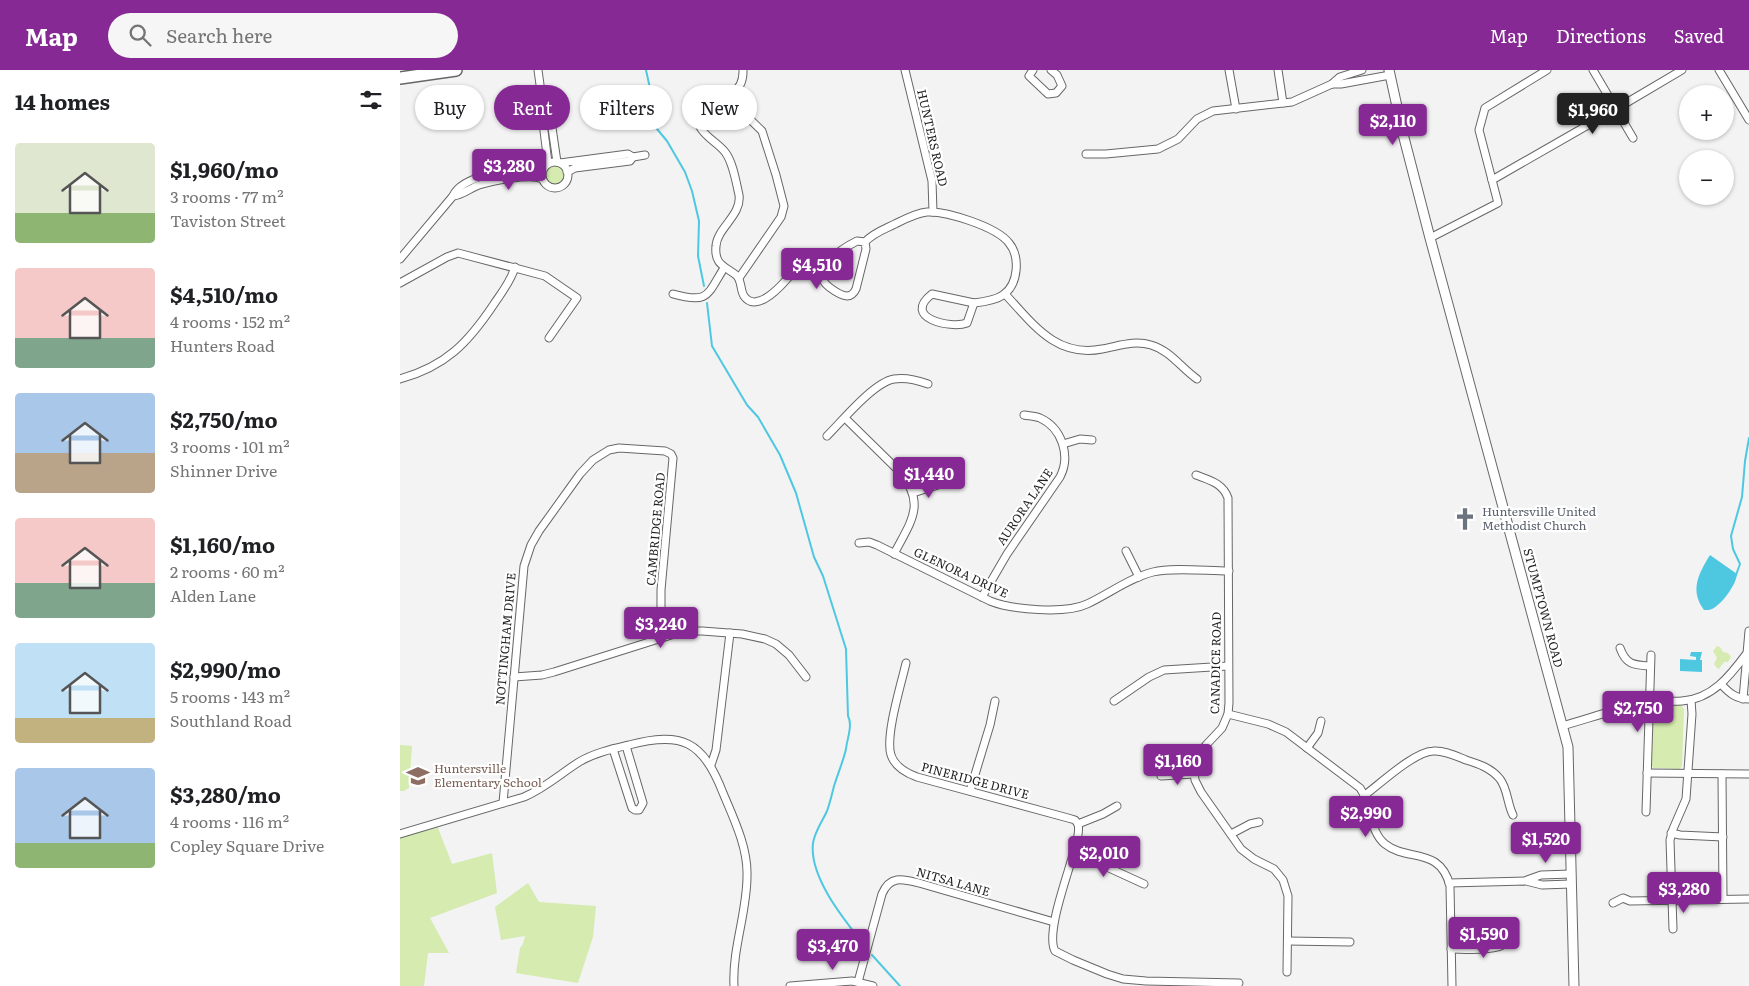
<!DOCTYPE html>
<html lang="en">
<head>
<meta charset="utf-8">
<style>
  body { margin:0; font-family:Literata,serif; background:#f6f6f6; color:#202124; height:100vh; display:flex; flex-direction:column; font-size:19px; white-space:nowrap }
  * { box-sizing:border-box; margin:0 }
  p { font-size:16px; color:#757577 }
  .icon { flex:none; width:28px; height:28px; fill:none; stroke:currentColor; stroke-width:2; stroke-linecap:round; stroke-linejoin:round }
  .map { position:relative; flex:1; overflow:hidden }
  .panel { display:flex; flex-direction:column; background:#fff; width:400px }
  .panel>* { flex:none }
  .banner { position:absolute; left:15px; top:15px; width:475px; height:45px; display:flex; gap:10px }
  .buttons { position:absolute; left:1279px; top:15px; display:grid; gap:10px }
  .buttons a { display:grid; place-items:center; width:55px; height:55px; border-radius:50%; background:#fff; box-shadow:0 1px 4px #0004; font-size:25px }
  .price { position:absolute; translate:-50% -42px; padding:0 11px; border-radius:5px; background:#872994; color:#fff; font-size:16px; line-height:32px; filter:drop-shadow(0 1px 2px #0008) }
  .price::after { content:''; position:absolute; left:50%; top:30px; width:15px; height:11px; margin-left:-8px; background:inherit; clip-path:polygon(0 0,100% 0,50% 100%) }
  .price.active { background:#222; color:#fff }
  ul { padding:0; list-style:none }
  li { display:flex; align-items:center; gap:15px; height:125px; padding:0 15px }
  li span { display:grid; place-items:center; flex:none; width:140px; height:100px; border-radius:5px; color:#555 }
  li>.icon { margin-inline-start:auto }
  span .icon { width:60px; height:60px; fill:#fffc; stroke-width:1 }
  li b { font-size:21px }
  h2 { display:flex; justify-content:space-between; align-items:center; height:60px; padding:0 15px; font-size:21px }
  .chip { padding:0 18px; border-radius:22px; background:#fff; box-shadow:0 1px 4px #0004; font-size:18px; line-height:45px }
  .chip.active { background:#872994; color:#fff }
  header { display:flex; align-items:center; gap:30px; box-sizing:border-box; height:70px; padding:0 25px; background:#872994; color:#fff }
  header strong { font-size:24px }
  nav { display:flex; gap:28px; margin-inline-start:auto; font-size:18px }
  .search { width:350px; height:45px; background:#f6f6f6; display:flex; align-items:center; gap:12px; box-sizing:border-box; padding:0 18px; border-radius:28px; color:#757577; font-size:19px }
  main { display:flex; flex:1; min-height:0 }
  .map>svg:first-child { display:block }
  .green { fill:#d5ebaf }
  .water { fill:#4ec8e0 }
  .lines { fill:none; stroke-linecap:round; stroke-linejoin:round }
  .stream { stroke:#4ec8e0; stroke-width:2 }
  .minor-casing { stroke:#676768; stroke-width:9 }
  .tertiary-casing { stroke:#676768; stroke-width:11 }
  .primary-casing { stroke:#676768; stroke-width:14 }
  .minor { stroke:#fff; stroke-width:7 }
  .tertiary { stroke:#fff; stroke-width:9 }
  .primary { stroke:#fff; stroke-width:11 }
  .labels { text-anchor:middle; stroke-width:4.5; stroke-linejoin:round; paint-order:stroke }
  .street-label { font-size:12px; fill:#1f1f20; stroke:#fff }
  .worship-label { font-size:12px; fill:#5b616d; stroke:#fff; text-anchor:start }
  .education-label { font-size:12px; fill:#785e54; stroke:#fff; text-anchor:start }
</style>
</head>
<body>
<header>
<strong>Map</strong>
<div class="search"><svg class="icon" aria-label="search" viewBox="0 0 24 24"><circle cx="10" cy="10" r="6"/><path d="M15 15l6 6"/></svg>Search here</div>
<nav><a>Map</a><a>Directions</a><a>Saved</a></nav>
</header>
<main>
<section class="panel">
<h2>14 homes<svg class="icon" aria-label="filters" viewBox="0 0 24 24"><path d="M4 7h16M4 17h16"/><circle cx="9" cy="7" r="2"/><circle cx="15" cy="17" r="2"/></svg></h2>
<ul>
<li><span style="background:linear-gradient(#dfe7d0 70%,#8fb573 0)"><svg class="icon" aria-label="home" viewBox="0 0 24 24"><path d="M3 11l9-7 9 7M6 9v11h12V9"/></svg></span><div><b>$1,960/mo</b><p>3 rooms · 77 m²</p><p>Taviston Street</p></div></li>
<li><span style="background:linear-gradient(#f6c9c9 70%,#7fa58c 0)"><svg class="icon" aria-label="home" viewBox="0 0 24 24"><path d="M3 11l9-7 9 7M6 9v11h12V9"/></svg></span><div><b>$4,510/mo</b><p>4 rooms · 152 m²</p><p>Hunters Road</p></div></li>
<li><span style="background:linear-gradient(#a9c7e8 60%,#b9a48a 0)"><svg class="icon" aria-label="home" viewBox="0 0 24 24"><path d="M3 11l9-7 9 7M6 9v11h12V9"/></svg></span><div><b>$2,750/mo</b><p>3 rooms · 101 m²</p><p>Shinner Drive</p></div></li>
<li><span style="background:linear-gradient(#f6c9c9 65%,#7fa58c 0)"><svg class="icon" aria-label="home" viewBox="0 0 24 24"><path d="M3 11l9-7 9 7M6 9v11h12V9"/></svg></span><div><b>$1,160/mo</b><p>2 rooms · 60 m²</p><p>Alden Lane</p></div></li>
<li><span style="background:linear-gradient(#bfe0f5 75%,#c2b280 0)"><svg class="icon" aria-label="home" viewBox="0 0 24 24"><path d="M3 11l9-7 9 7M6 9v11h12V9"/></svg></span><div><b>$2,990/mo</b><p>5 rooms · 143 m²</p><p>Southland Road</p></div></li>
<li><span style="background:linear-gradient(#a9c7e8 75%,#8fb573 0)"><svg class="icon" aria-label="home" viewBox="0 0 24 24"><path d="M3 11l9-7 9 7M6 9v11h12V9"/></svg></span><div><b>$3,280/mo</b><p>4 rooms · 116 m²</p><p>Copley Square Drive</p></div></li>
</ul>
</section>
<div class="map">
<svg width="1349" height="916" viewBox="0 0 1349 916">
  <rect width="100%" height="100%" fill="#f3f3f4"/>
  <!-- green -->
  <g class="green">
    <circle cx="155" cy="105" r="13"/>
    <polygon points="1317,576 1320,577 1323,582 1328,583 1331,587 1328,592 1324,592 1319,599 1317,598 1314,594 1317,588 1313,581"/>
    <polygon points="1255,635 1281,635 1284,639 1282,696 1280,699 1254,698 1251,696 1253,638"/>
    <polygon points="0,675 12,676 9,718 4,721 0,721"/>
    <polygon points="38,752 38,758 52,794 92,783 97,823 30,848 49,883 28,883 24,916 0,916 0,764"/>
    <polygon points="128,813 139,832 196,836 193,867 178,913 116,903 120,878 123,874 125,866 101,870 95,837"/>
  </g>
  <!-- water -->
  <g class="water">
    <path d="M1310 485 1337 504C1336 515 1322 534 1312 539 1310 540 1307 540 1304 540 1289 520 1299 503 1310 485Z"/>
    <polygon points="1291,582 1302,582 1300,590 1302,590 1302,602 1280,601 1280,589 1296,590 1296,587 1290,586"/>
  </g>
  <g class="lines">
    <!-- stream -->
    <g class="stream">
      <polyline points="246,0 251,23 251,42 257,59 267,71 285,102 292,121 299,151 298,186 304,216"/>
      <path d="M307 233 312 276 347 335 358 347 380 385 396 423 414 487 423 506 446 579 448 646C453 655 447 669 446 679 443 692 438 703 434 716 432 724 430 733 427 741 422 752 415 761 413 773 409 806 442 847 461 871"/>
      <polyline points="1336,505 1340,494 1333,479 1331,466 1342,427 1345,391 1349,368"/>
      <polyline points="472,885 500,916"/>
    </g>
    <defs>
      <g id="minor">
        <polyline points="138,0 144,44 143,53 148,93"/>
        <path d="M343 0C344 29 318 27 296 31 297 39 296 50 300 57 305 67 318 73 325 82 333 92 336 112 339 125 342 145 317 158 316 176 314 195 325 196 336 205 342 210 340 220 344 226 357 245 384 213 392 203"/>
        <polyline points="505,0 532,111 533,142"/>
        <polyline points="633,0 629,6 648,24 656,23 662,16 657,5 651,0"/>
        <polyline points="829,0 836,39"/>
        <polyline points="878,0 883,33"/>
        <polyline points="1193,0 1233,68"/>
        <polyline points="1319,0 1349,50"/>
        <polyline points="932,14 941,14 990,5"/>
        <polyline points="326,26 362,61 376,105 384,136 381,147 339,208"/>
        <polyline points="144,44 151,51 157,92"/>
        <polyline points="686,84 706,84 758,79 778,69 797,49 813,41 892,32 932,14 940,7 962,0"/>
        <polyline points="233,87 245,85"/>
        <circle cx="155" cy="105" r="13"/>
        <polyline points="160,93 228,84 233,87 230,91 175,98 167,102"/>
        <polyline points="1092,110 1216,39 1282,0"/>
        <path d="M53 126C63 125 70 118 79 115 92 111 131 103 142 109"/>
        <polyline points="1030,168 1098,133 1079,60 1085,38 1147,0"/>
        <path d="M457 171 465 172 466 179 456 219C454 223 451 226 447 226 441 226 433 220 429 217 407 200 443 178 457 171Z"/>
        <path d="M465 172C473 163 485 159 495 154 505 149 516 143 527 142 547 141 597 157 609 173 620 186 619 214 603 225 596 230 583 232 574 233"/>
        <path d="M0 189 53 126C62 103 123 98 145 96"/>
        <polyline points="0,213 47,187 58,183 145,206 177,228 149,268"/>
        <path d="M273 224C309 234 307 225 324 198"/>
        <path d="M532 224 574 233 567 253C551 259 501 248 532 224Z"/>
        <path d="M605 224C633 254 656 288 702 279 719 276 734 270 751 275 771 281 780 297 797 309"/>
        <path d="M0 309C46 296 68 273 94 234 102 222 111 211 115 197"/>
        <path d="M445 348 499 401C527 434 511 451 494 484"/>
        <path d="M427 366C442 351 474 312 494 309 506 307 517 310 528 314"/>
        <polyline points="663,374 680,369 692,370"/>
        <path d="M796 405C809 410 823 413 828 428L829 633 828 644 822 658 806 675 797 687 794 701 795 710 801 722 841 779 854 789 874 799 883 810 888 826 887 902"/>
        <polyline points="513,423 538,415"/>
        <path d="M459 473 469 472 477 475 590 531C612 540 666 544 687 534 709 524 729 508 753 502 773 497 806 501 829 501"/>
        <polyline points="726,481 739,507"/>
        <path d="M582 527 607 484 660 407C671 386 662 358 640 348 635 346 629 346 624 345"/>
        <path d="M1220 578C1226 595 1234 595 1250 596"/>
        <path d="M506 593C501 615 485 666 491 685 495 697 506 703 517 707L668 748 675 750 678 754"/>
        <polyline points="114,607 142,605 154,602 284,561 302,561 342,564 365,569 376,574 389,585 406,607"/>
        <path d="M1321 614C1329 623 1336 629 1349 629"/>
        <polyline points="1343,629 1349,561"/>
        <polyline points="714,631 749,607 764,600 828,596"/>
        <path d="M828 644 868 654 886 662 960 718C972 735 969 761 985 774 1007 792 1040 776 1050 816L1052 916"/>
        <path d="M1162 656C1190 648 1219 638 1247 632 1259 630 1270 632 1282 631 1312 629 1330 606 1347 583"/>
        <polyline points="907,678 918,663 921,651"/>
        <polyline points="213,679 232,738 235,740 239,740 243,733 226,676"/>
        <polyline points="311,695 316,680 330,563"/>
        <polyline points="1247,703 1349,704"/>
        <polyline points="1322,704 1323,829"/>
        <polyline points="761,706 794,704"/>
        <polyline points="570,721 590,655 595,631"/>
        <path d="M965 725C981 713 1014 682 1033 681 1044 680 1056 686 1066 690 1079 694 1091 698 1100 709 1108 720 1107 733 1113 745"/>
        <polyline points="103,733 124,496 131,475 139,461 180,404 193,390 209,380 219,378 265,381 271,384 273,388 261,520 261,546 263,567"/>
        <polyline points="1246,742 1251,585"/>
        <path d="M678 754C680 762 677 770 675 777 670 800 645 862 655 881L673 890 707 904 723 909 746 911 839 913"/>
        <polyline points="678,754 703,744 717,736"/>
        <polyline points="1271,763 1280,765 1323,767"/>
        <path d="M0 764 124 727C145 718 160 704 179 692 194 683 212 679 229 675 282 661 303 671 323 723 334 749 348 778 347 806 347 843 332 879 334 916"/>
        <polyline points="831,764 850,754 859,752"/>
        <polyline points="674,782 744,814"/>
        <polyline points="1127,810 1141,805 1171,804"/>
        <polyline points="1049,813 1126,811 1142,815 1171,814"/>
        <polyline points="1213,833 1223,828 1230,831 1349,829"/>
        <polyline points="1273,859 1270,770 1273,759 1286,729 1292,644 1291,630"/>
        <polyline points="888,871 950,872"/>
        <path d="M1051 879C1066 879 1096 882 1108 872"/>
        <path d="M458 912 482 824C490 805 503 809 519 813L654 852"/>
        <polyline points="390,916 452,911 473,916"/>
      </g>
      <polyline id="tertiary" points="989,0 1003,64 1030,168 1168,677 1174,916"/>
      <polyline id="primary" points="0,8 56,0"/>
    </defs>
    <!-- minor casing -->
    <use href="#minor" class="minor-casing"/>
    <!-- tertiary casing -->
    <use href="#tertiary" class="tertiary-casing"/>
    <!-- primary casing -->
    <use href="#primary" class="primary-casing"/>
    <!-- minor -->
    <use href="#minor" class="minor"/>
    <!-- tertiary -->
    <use href="#tertiary" class="tertiary"/>
    <!-- primary -->
    <use href="#primary" class="primary"/>
  </g>
  <!-- icons -->
  <defs>
    <symbol id="church-bare" viewBox="-9 -9 18 18"><path d="M-1.2-6h2.4v3.5h3.3v2.4h-3.3V6h-2.4V-.1h-3.3v-2.4h3.3Z" fill="#6b7280" stroke="#fff" stroke-width="2.5" paint-order="stroke"/></symbol>
    <symbol id="school-bare" viewBox="-9 -9 18 18"><path d="M0-5L7-2L0 1L-7-2ZM-4 1L0 2.5L4 1V4Q0 6-4 4Z" fill="#8d6e63" stroke="#fff" stroke-width="2.5" paint-order="stroke"/></symbol>
  </defs>
  <g fill-rule="evenodd">
    <use href="#church-bare" x="1049" y="433" width="32" height="32"/>
    <use href="#school-bare" x="2" y="690" width="32" height="32"/>
  </g>
  <g class="labels">
    <!-- street labels -->
    <g class="street-label">
      <text transform="translate(532 68) rotate(77)" y="4">HUNTERS ROAD</text>
      <text transform="translate(625 437) rotate(-56)" y="4">AURORA LANE</text>
      <text transform="translate(256 459) rotate(-85)" y="4">CAMBRIDGE ROAD</text>
      <text transform="translate(561 503) rotate(25)" y="4">GLENORA DRIVE</text>
      <text transform="translate(1143 538) rotate(75)" y="4">STUMPTOWN ROAD</text>
      <text transform="translate(106 569) rotate(-85)" y="4">NOTTINGHAM DRIVE</text>
      <text transform="translate(816 593) rotate(-89)" y="4">CANADICE ROAD</text>
      <text transform="translate(575 711) rotate(15)" y="4">PINERIDGE DRIVE</text>
      <text transform="translate(553 812) rotate(16)" y="4">NITSA LANE</text>
    </g>
    <!-- worship labels -->
    <g class="worship-label">
      <text x="1082" y="446">Huntersville United<tspan x="1082" dy="14">Methodist Church</tspan></text>
    </g>
    <!-- education labels -->
    <g class="education-label">
      <text x="34" y="703">Huntersville<tspan x="34" dy="14">Elementary School</tspan></text>
    </g>
  </g>
</svg>
<div class="buttons">
<a>+</a>
<a>−</a>
</div>
<b class="price active" style="left:1193px;top:65px">$1,960</b>
<b class="price" style="left:993px;top:76px">$2,110</b>
<b class="price" style="left:109px;top:121px">$3,280</b>
<b class="price" style="left:417px;top:220px">$4,510</b>
<b class="price" style="left:529px;top:429px">$1,440</b>
<b class="price" style="left:261px;top:579px">$3,240</b>
<b class="price" style="left:1238px;top:663px">$2,750</b>
<b class="price" style="left:778px;top:716px">$1,160</b>
<b class="price" style="left:966px;top:768px">$2,990</b>
<b class="price" style="left:1146px;top:794px">$1,520</b>
<b class="price" style="left:704px;top:808px">$2,010</b>
<b class="price" style="left:1284px;top:844px">$3,280</b>
<b class="price" style="left:1084px;top:889px">$1,590</b>
<b class="price" style="left:433px;top:901px">$3,470</b>
<div class="banner">
<a class="chip">Buy</a>
<a class="chip active">Rent</a>
<a class="chip">Filters</a>
<a class="chip">New</a>
</div>
</div>
</main>
</body>
</html>
